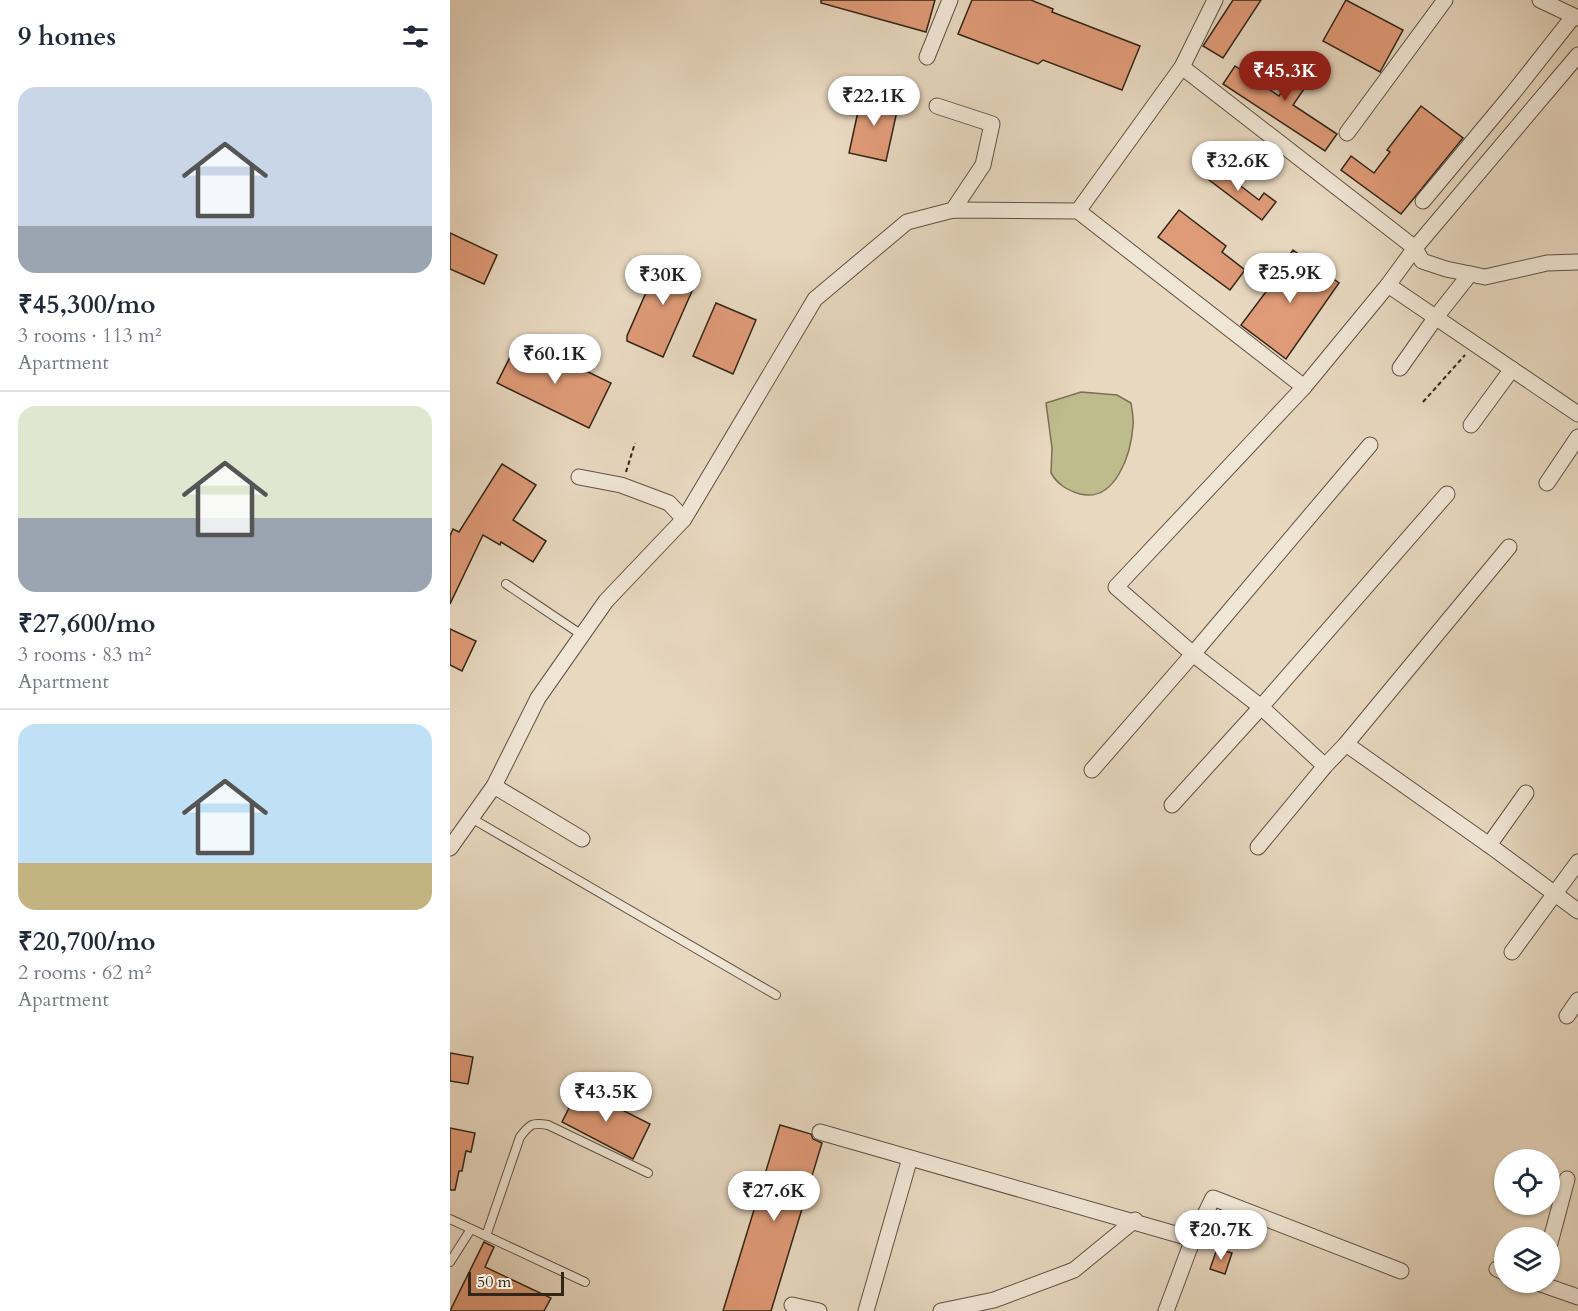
<!DOCTYPE html>
<html lang="en">
<head>
<meta charset="utf-8">
<style>
  body { margin:0; font-family:Cardo,serif; background:#f2f2f3; color:#1f2937; height:100vh; display:flex; flex-direction:column; font-size:22px; white-space:nowrap }
  * { box-sizing:border-box; margin:0 }
  p { font-size:20px; color:#747a83 }
  .icon { flex:none; width:33px; height:33px; fill:none; stroke:currentColor; stroke-width:2; stroke-linecap:round; stroke-linejoin:round }
  .map { position:relative; flex:1; overflow:hidden }
  .side { display:flex; flex-direction:column; background:#fff; width:450px }
  .side>* { flex:none }
  .tools { position:absolute; left:1044px; top:1149px; display:grid; gap:12px }
  .tools a { display:grid; place-items:center; width:66px; height:66px; border-radius:50%; background:#fff; box-shadow:0 2px 4px #0004; font-size:30px }
  .scale { position:absolute; left:18px; bottom:15px; width:96px; box-sizing:border-box; padding-left:6px; border:3px solid #312617; border-top:0; font-size:16px; line-height:21px; white-space:nowrap; color:#312617; -webkit-text-stroke:4px #f0e6d6; paint-order:stroke }
  .price { position:absolute; translate:-50% -51px; padding:0 14px; border-radius:21px; background:#fff; color:#222; font-size:20px; line-height:39px; filter:drop-shadow(0 2px 3px #0008) }
  .price::after { content:''; position:absolute; left:50%; top:36px; width:18px; height:14px; margin-left:-9px; background:inherit; clip-path:polygon(0 0,100% 0,50% 100%) }
  .price.active { background:#8f2418; color:#fff }
  ul { padding:0; list-style:none }
  li { display:grid; align-content:center; gap:12px; height:318px; padding:0 18px }
  li+li { border-top:2px solid #e0e1e3 }
  li span { display:grid; place-items:center; height:186px; border-radius:18px; color:#555 }
  li>.icon { margin-inline-start:auto }
  span .icon { width:108px; height:108px; fill:#fffc; stroke-width:1 }
  li b { font-size:26px }
  h2 { display:flex; justify-content:space-between; align-items:center; height:72px; padding:0 18px; font-size:26px }
  main { display:flex; flex:1; min-height:0 }
  .map>svg:first-child { display:block }
  .green { fill:#bebc8d; stroke:#787152; stroke-width:1.5 }
  .building { fill:#df9a77; stroke:#312617; stroke-width:1.5 }
  .lines { fill:none; stroke-linecap:round; stroke-linejoin:round }
  .lane-casing { stroke:#5f5241; stroke-width:10 }
  .street-casing { stroke:#5f5241; stroke-width:17 }
  .path { stroke:#312617; stroke-width:2; stroke-dasharray:4.5 3; stroke-linecap:butt }
  .lane { stroke:#f0e6d6; stroke-width:8 }
  .street { stroke:#f0e6d6; stroke-width:15 }
</style>
</head>
<body>
<main>
<section class="side">
<h2>9 homes<svg class="icon" aria-label="filters" viewBox="0 0 24 24"><path d="M4 7h16M4 17h16"/><circle cx="9" cy="7" r="2"/><circle cx="15" cy="17" r="2"/></svg></h2>
<ul>
<li><span style="background:linear-gradient(#c9d6e8 75%,#9aa5b1 0)"><svg class="icon" aria-label="home" viewBox="0 0 24 24"><path d="M3 11l9-7 9 7M6 9v11h12V9"/></svg></span><div><b>₹45,300/mo</b><p>3 rooms · 113 m²</p><p>Apartment</p></div></li>
<li><span style="background:linear-gradient(#dfe7d0 60%,#9aa5b1 0)"><svg class="icon" aria-label="home" viewBox="0 0 24 24"><path d="M3 11l9-7 9 7M6 9v11h12V9"/></svg></span><div><b>₹27,600/mo</b><p>3 rooms · 83 m²</p><p>Apartment</p></div></li>
<li><span style="background:linear-gradient(#bfe0f5 75%,#c2b280 0)"><svg class="icon" aria-label="home" viewBox="0 0 24 24"><path d="M3 11l9-7 9 7M6 9v11h12V9"/></svg></span><div><b>₹20,700/mo</b><p>2 rooms · 62 m²</p><p>Apartment</p></div></li>
</ul>
</section>
<div class="map">
<svg width="1128" height="1311" viewBox="0 0 1128 1311">
  <rect width="100%" height="100%" fill="#e8d8c0"/>
  <filter id="stains"><feTurbulence type="fractalNoise" baseFrequency=".00333" numOctaves="4"/><feColorMatrix values="0 0 0 0 .2 0 0 0 0 .09 0 0 0 0 .02 0 0 0 .5 -.17"/></filter>
  <radialGradient id="worn" r=".72"><stop offset=".6" stop-color="#630" stop-opacity="0"/><stop offset="1" stop-color="#630" stop-opacity=".3"/></radialGradient>
  <!-- green -->
  <path class="green" d="M631 392 667 395 681 403C682 411 684 419 683 426 681 453 666 503 630 494 617 490 608 485 601 473L602 448 596 403Z"/>
  <!-- building -->
  <g class="building">
    <polygon points="371,0 485,0 476,32 371,3"/>
    <polygon points="522,0 581,0 603,9 602,12 690,46 672,90 593,60 588,64 508,34"/>
    <polygon points="783,0 811,0 773,58 753,46"/>
    <polygon points="896,0 953,30 930,72 873,41"/>
    <polygon points="856,55 871,64 843,105 887,134 875,151 773,84 785,66 829,96"/>
    <polygon points="412,93 449,102 436,161 399,153"/>
    <polygon points="971,106 1013,138 951,214 891,170 901,156 924,173 940,152 937,150"/>
    <polygon points="758,161 809,200 814,193 826,202 812,220 750,173"/>
    <polygon points="729,210 776,246 772,252 795,270 780,290 708,237"/>
    <polygon points="0,233 47,255 34,284 0,269"/>
    <polygon points="843,250 889,283 836,359 791,325 824,281 822,280"/>
    <polygon points="212,256 250,273 213,357 177,341 177,336"/>
    <polygon points="266,303 306,320 283,374 243,356"/>
    <polygon points="65,347 86,358 91,349 161,383 139,428 47,383"/>
    <polygon points="52,464 86,485 63,520 96,541 83,562 51,542 50,545 33,535 0,604 0,536 3,529 9,532"/>
    <polygon points="0,629 26,641 12,671 0,665"/>
    <polygon points="0,1053 23,1057 18,1084 0,1081"/>
    <polygon points="129,1088 200,1124 183,1159 112,1122"/>
    <polygon points="330,1125 361,1134 363,1139 372,1143 321,1311 273,1311"/>
    <polygon points="0,1128 25,1133 21,1152 16,1151 12,1171 9,1171 5,1190 0,1190"/>
    <polygon points="34,1242 44,1247 35,1267 101,1298 94,1311 0,1311"/>
    <polygon points="767,1249 782,1253 775,1274 760,1269"/>
  </g>
  <g class="lines">
    <defs>
      <g id="lane">
        <polyline points="56,584 132,635"/>
        <polyline points="21,818 326,995"/>
        <polyline points="0,1219 135,1282"/>
        <path d="M36 1236 70 1137C80 1124 82 1122 98 1125L198 1173"/>
        <polyline points="0,1262 21,1229"/>
      </g>
      <g id="street">
        <polyline points="1090,0 1128,18"/>
        <polyline points="477,57 500,0"/>
        <polyline points="732,67 965,248 972,261 996,269 1035,277 1097,263 1128,262"/>
        <polyline points="487,106 542,124 533,165 503,210"/>
        <polyline points="897,133 995,0"/>
        <polyline points="973,201 1063,93 1123,17"/>
        <polyline points="628,211 732,67 765,0"/>
        <polyline points="938,285 1128,414"/>
        <polyline points="950,368 986,317 1020,274"/>
        <polyline points="1021,425 1062,369"/>
        <polyline points="129,477 171,485 219,503 234,519"/>
        <polyline points="1097,483 1128,437"/>
        <polyline points="896,744 1059,547"/>
        <polyline points="875,766 811,707 743,654 920,445"/>
        <polyline points="642,770 743,654 666,587 854,387"/>
        <polyline points="44,786 132,839"/>
        <polyline points="722,805 811,707 997,494"/>
        <polyline points="1039,845 1076,793"/>
        <polyline points="808,847 875,766 896,744 1039,845 1128,911"/>
        <polyline points="0,848 44,786 88,698 156,601 234,519 365,299 457,222 503,210 628,211 854,387 938,285 965,248 1128,55"/>
        <polyline points="1062,952 1128,862"/>
        <polyline points="1117,1016 1128,1000"/>
        <polyline points="370,1132 743,1239"/>
        <polyline points="1100,1243 1117,1179"/>
        <polyline points="1047,1269 1054,1272"/>
        <polyline points="1085,1282 1128,1297"/>
        <polyline points="342,1305 369,1311"/>
        <polyline points="416,1311 460,1158"/>
        <polyline points="491,1311 544,1300 624,1270 685,1220"/>
        <polyline points="716,1311 743,1239 763,1198 951,1271"/>
      </g>
    </defs>
    <!-- lane casing -->
    <use href="#lane" class="lane-casing"/>
    <!-- street casing -->
    <use href="#street" class="street-casing"/>
    <!-- path -->
    <g class="path">
      <polyline points="973,402 1015,355"/>
      <polyline points="176,472 185,443"/>
    </g>
    <!-- lane -->
    <use href="#lane" class="lane"/>
    <!-- street -->
    <use href="#street" class="street"/>
  </g>
  <rect width="100%" height="100%" filter="url(#stains)"/>
  <rect width="100%" height="100%" fill="url(#worn)"/>
</svg>
<div class="tools">
<a><svg class="icon" aria-label="locate" viewBox="0 0 24 24"><circle cx="12" cy="12" r="6"/><path d="M12 2v4M12 18v4M2 12h4M18 12h4"/></svg></a>
<a><svg class="icon" aria-label="layers" viewBox="0 0 24 24"><path d="M12 4l9 5-9 5-9-5zM3 14l9 5 9-5"/></svg></a>
</div>
<div class="scale">50 m</div>
<b class="price active" style="left:835px;top:102px">₹45.3K</b>
<b class="price" style="left:424px;top:127px">₹22.1K</b>
<b class="price" style="left:788px;top:192px">₹32.6K</b>
<b class="price" style="left:840px;top:304px">₹25.9K</b>
<b class="price" style="left:213px;top:306px">₹30K</b>
<b class="price" style="left:105px;top:385px">₹60.1K</b>
<b class="price" style="left:156px;top:1123px">₹43.5K</b>
<b class="price" style="left:324px;top:1222px">₹27.6K</b>
<b class="price" style="left:771px;top:1261px">₹20.7K</b>
</div>
</main>
</body>
</html>
